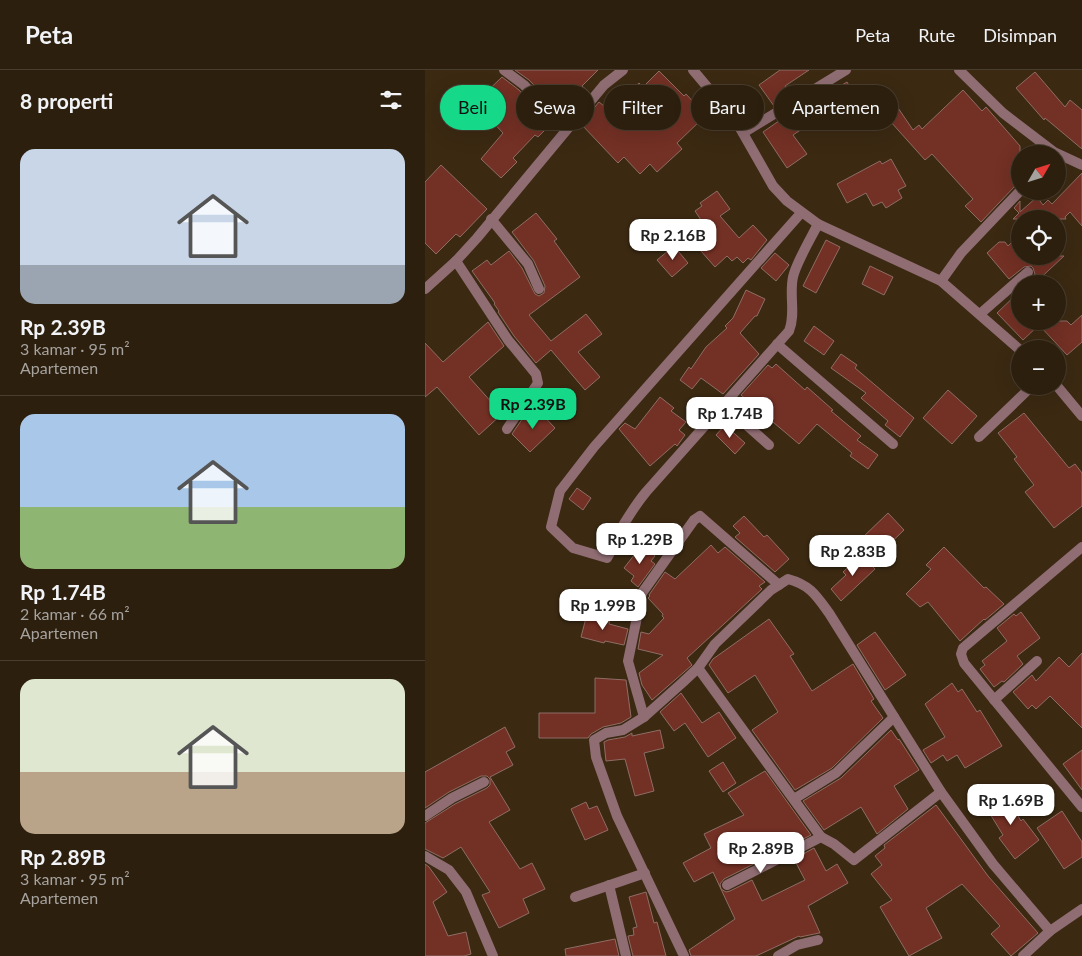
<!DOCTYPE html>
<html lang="id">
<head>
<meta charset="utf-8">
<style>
  body { margin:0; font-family:Lato,sans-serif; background:#342717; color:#f1f3f6; height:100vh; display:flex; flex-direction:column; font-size:19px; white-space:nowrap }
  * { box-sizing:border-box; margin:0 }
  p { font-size:16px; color:#a6a29e }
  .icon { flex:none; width:28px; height:28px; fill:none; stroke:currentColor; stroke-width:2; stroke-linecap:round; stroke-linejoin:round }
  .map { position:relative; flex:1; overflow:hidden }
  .side { display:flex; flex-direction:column; background:#2c1f0e; width:425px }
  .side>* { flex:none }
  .banner { position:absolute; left:15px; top:15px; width:475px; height:45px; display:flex; gap:10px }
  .needle { width:32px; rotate:51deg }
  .buttons { position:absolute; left:586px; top:75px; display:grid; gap:10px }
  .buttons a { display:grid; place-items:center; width:55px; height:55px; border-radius:50%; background:#2c1f0e; box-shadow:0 5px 20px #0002,0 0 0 1px #483d2e; font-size:25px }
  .price { position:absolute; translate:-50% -42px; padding:0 11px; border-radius:10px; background:#fff; color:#222; font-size:16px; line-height:32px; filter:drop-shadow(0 1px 2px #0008) }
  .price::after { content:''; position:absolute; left:50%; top:30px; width:15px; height:11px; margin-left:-8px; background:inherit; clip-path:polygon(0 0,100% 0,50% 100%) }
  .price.selected { background:#15d989; color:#111 }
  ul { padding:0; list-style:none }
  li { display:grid; align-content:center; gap:10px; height:265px; padding:0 20px }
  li+li { border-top:1px solid #483d2e }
  li span { display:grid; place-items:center; height:155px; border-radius:15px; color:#555 }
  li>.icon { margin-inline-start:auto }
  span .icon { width:90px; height:90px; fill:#fffc; stroke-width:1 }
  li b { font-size:21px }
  h2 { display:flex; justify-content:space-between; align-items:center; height:60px; padding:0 20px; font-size:21px }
  .pill { padding:0 18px; border-radius:22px; background:#2c1f0e; box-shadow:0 5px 20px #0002,0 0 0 1px #483d2e; font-size:18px; line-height:45px }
  .pill.selected { background:#15d989; color:#111 }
  header { display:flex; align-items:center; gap:30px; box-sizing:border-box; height:70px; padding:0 25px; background:#2c1f0e; border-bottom:1px solid #483d2e }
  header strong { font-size:24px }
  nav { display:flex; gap:28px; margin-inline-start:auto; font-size:18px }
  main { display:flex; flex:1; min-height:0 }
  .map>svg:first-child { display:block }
  .building { fill:#733024; stroke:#8f6d66 }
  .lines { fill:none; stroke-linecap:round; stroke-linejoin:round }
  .minor { stroke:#8f6d73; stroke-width:10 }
  .tertiary { stroke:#8f6d73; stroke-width:10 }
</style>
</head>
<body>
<header>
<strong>Peta</strong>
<nav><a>Peta</a><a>Rute</a><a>Disimpan</a></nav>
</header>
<main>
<section class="side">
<h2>8 properti<svg class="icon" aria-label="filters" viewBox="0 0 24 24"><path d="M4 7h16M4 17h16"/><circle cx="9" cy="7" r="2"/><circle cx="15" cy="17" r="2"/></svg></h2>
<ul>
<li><span style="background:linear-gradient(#c9d6e8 75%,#9aa5b1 0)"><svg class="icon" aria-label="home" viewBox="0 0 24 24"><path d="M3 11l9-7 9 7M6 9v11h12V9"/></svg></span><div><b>Rp 2.39B</b><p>3 kamar · 95 m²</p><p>Apartemen</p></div></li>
<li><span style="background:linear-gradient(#a9c7e8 60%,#8fb573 0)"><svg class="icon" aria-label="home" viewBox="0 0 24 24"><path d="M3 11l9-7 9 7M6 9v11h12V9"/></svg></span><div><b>Rp 1.74B</b><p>2 kamar · 66 m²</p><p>Apartemen</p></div></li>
<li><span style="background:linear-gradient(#dfe7d0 60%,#b9a48a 0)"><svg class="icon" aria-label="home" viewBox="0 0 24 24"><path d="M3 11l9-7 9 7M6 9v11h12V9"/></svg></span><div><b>Rp 2.89B</b><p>3 kamar · 95 m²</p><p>Apartemen</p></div></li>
</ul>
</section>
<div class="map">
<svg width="657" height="886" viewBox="0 0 657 886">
  <rect width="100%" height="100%" fill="#3b2912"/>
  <!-- building -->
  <g class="building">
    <polygon points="90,0 173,0 157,16 164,22 146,43 142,39 137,44 104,10"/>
    <polygon points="355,0 384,0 360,16 366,25 349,36 334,15"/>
    <polygon points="234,1 259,26 261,24 273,37 269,41 276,50 252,73 257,79 232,102 225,94 215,104 199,87 193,93 156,54 174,32 179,36 182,33 186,38 214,13 218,17"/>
    <polygon points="610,2 640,37 645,30 657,40 657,79 620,48 619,50 591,18"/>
    <polygon points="77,7 94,20 126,54 113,67 110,65 88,88 92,92 76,108 56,89 78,63 50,33"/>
    <polygon points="422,12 431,28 418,37 417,36 394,52 392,49 368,65 382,84 362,98 338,62 374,37 376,40"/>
    <polygon points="538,20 557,41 561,37 595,76 595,114 590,116 556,152 540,136 548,129 507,84 500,90 465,51 455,37 467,29 488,60 494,55 497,59"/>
    <polygon points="466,89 481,116 473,120 477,128 461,138 457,132 448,136 441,123 422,133 412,114 455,91 457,94"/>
    <polygon points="16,95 62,139 35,167 31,164 11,184 0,173 0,112"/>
    <polygon points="657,103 657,156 645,142 640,147 641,149 588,149 594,143 589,138 595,131 595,142 612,127 618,135 623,130 627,134"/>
    <polygon points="292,121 305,139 295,146 314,168 328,155 342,170 326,190 323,188 318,193 312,187 307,191 302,186 290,197 268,172 282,159 270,141 277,136 275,133"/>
    <polygon points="111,143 132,169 129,171 155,207 104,245 126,271 161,244 177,264 153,282 175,307 160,320 126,280 111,293 89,266 73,242 74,241 69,234 70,233 47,201 62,190 66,195 84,181 97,198 110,224 114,226 119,223 120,216 109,191 87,162"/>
    <polygon points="595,164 595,186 639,186 609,214 600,214 610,204 608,198 606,196 599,197 584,209 562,183 574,172 580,172 583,176"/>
    <polygon points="401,170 415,177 391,223 378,216"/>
    <polygon points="249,176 263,193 247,207 232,190"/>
    <polygon points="350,183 364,195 351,211 336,198"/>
    <polygon points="445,196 468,207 459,225 437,214"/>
    <polygon points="321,220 340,229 332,246 330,246 315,263 334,284 298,324 276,308 267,319 255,310 264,297 266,299 281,277 302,258 300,256 308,248"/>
    <polygon points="595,221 595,251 642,251 646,255 657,245 657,272 642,285 614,255 598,270 572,243"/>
    <polygon points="63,252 79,276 44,307 77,344 54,365 12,317 0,327 0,273 18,292"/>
    <polygon points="389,256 409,271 399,285 379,271"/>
    <polygon points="416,284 432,295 430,298 489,348 475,367 460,355 463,351 436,328 441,323 406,298"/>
    <polygon points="351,294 380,320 382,317 408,340 406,341 436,366 432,370 453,385 443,399 425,386 427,383 392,354 374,374 316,325 343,295 347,298"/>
    <polygon points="523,320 552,346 527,374 498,348"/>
    <polygon points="235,327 249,338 246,341 261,352 254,360 260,365 252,376 250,374 225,396 194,359 200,353 210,359"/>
    <polygon points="111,338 130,358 105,382 87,364 102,342 104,345"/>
    <polygon points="599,343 644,398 650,394 657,403 657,436 629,458 600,422 609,415 589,389 592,387 573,363"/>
    <polygon points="300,355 320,373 310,384 291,365"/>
    <polygon points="152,418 166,428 158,440 144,429"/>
    <polygon points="463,443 479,460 453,485 437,468"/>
    <polygon points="319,446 339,467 342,465 364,489 350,502 310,467 315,463 308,456"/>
    <polygon points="217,475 230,486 226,491 230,494 213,517 206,511 209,506 199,498"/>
    <polygon points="286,475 293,483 300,477 340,512 334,516 337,519 262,588 267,595 227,630 217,615 214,603 238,585 213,579 216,562 224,564 239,548 237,546 238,544 223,528 225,526 224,525 240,502 250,509"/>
    <polygon points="519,477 559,518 561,517 579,534 560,550 559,549 535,571 503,532 495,537 481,524 506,499 501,495"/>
    <polygon points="436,485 450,499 416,531 406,519 421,505 418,502"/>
    <polygon points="596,542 615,568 592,586 598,594 579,612 577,611 569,617 555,599 560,595 557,591 582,571 572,558 589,544 591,546"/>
    <polygon points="162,544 185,550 184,554 203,559 199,575 180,571 179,573 156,567"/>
    <polygon points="344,549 369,584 365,586 387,621 428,594 449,629 446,631 458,648 407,698 370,720 327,660 353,642 330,605 303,623 284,595 288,589"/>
    <polygon points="450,562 481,605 460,620 432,575"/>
    <polygon points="657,583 657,658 625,626 611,639 607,635 603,639 588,622 607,605 611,611 634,587 644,597"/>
    <polygon points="170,608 201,610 206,647 196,653 178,657 166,664 163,668 114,668 114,643 170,643"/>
    <polygon points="527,613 533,622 537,619 552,642 555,640 577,676 540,698 532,685 522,691 518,685 506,693 498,680 520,667 500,634"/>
    <polygon points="256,623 277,653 294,642 311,668 283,687 260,653 249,661 235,642"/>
    <polygon points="80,657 90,677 81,682 88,695 65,707 85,740 64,752 95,799 107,793 120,819 98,829 104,843 74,858 57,825 65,822 36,777 18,788 0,779 0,753 30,734 62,718 65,715 65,709 62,706 56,706 24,722 0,738 0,702"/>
    <polygon points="235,660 239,678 219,683 229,721 210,726 200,689 181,691 179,672 183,670 200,667 207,663 207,666"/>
    <polygon points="466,660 473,670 474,669 494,700 469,716 483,739 452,764 436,737 399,760 378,731 416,708"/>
    <polygon points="657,680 657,720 638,694"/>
    <polygon points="298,692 311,713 298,722 284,701"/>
    <polygon points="340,701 386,765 299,809 295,814 296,819 301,822 305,821 327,810 337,831 380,810 369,789 389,778 401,801 412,794 423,813 383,836 395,863 394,863 375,867 374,866 331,886 266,886 264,880 310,849 288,802 269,812 258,793 286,778 279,764 319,745 303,723"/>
    <polygon points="579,722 596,751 598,749 614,770 590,789 574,768 578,765 559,734"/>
    <polygon points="161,732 164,739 172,736 183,760 160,770 146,739"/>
    <polygon points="511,735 563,806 613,863 586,886 566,864 575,856 537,814 501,838 517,868 484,886 455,837 467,830 446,804 457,795 450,786 460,778 459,775"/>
    <polygon points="637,741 657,772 657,787 639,799 612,758"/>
    <polygon points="0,794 4,797 22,822 8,832 23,866 41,862 46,884 39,886 0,886"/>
    <polygon points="221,822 229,853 232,852 241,886 208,886 203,866 209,865 208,858 212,857 204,827"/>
    <polygon points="190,869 194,886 141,886 140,879"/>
  </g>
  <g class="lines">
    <!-- minor -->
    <g class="minor">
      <polyline points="79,0 99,15 141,60"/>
      <polyline points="534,0 578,43 629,82 657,95"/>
      <polyline points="318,63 421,0"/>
      <path d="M376 143 169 377 135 421 126 457 148 478 182 488C187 481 187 477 190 470 197 456 211 434 221 422L364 261C371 244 364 225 368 207 371 193 386 168 393 154"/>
      <polyline points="66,149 103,194 114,219"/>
      <polyline points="31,191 83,270 111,304 113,313 82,359"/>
      <polyline points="516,211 536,183 595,121"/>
      <polyline points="555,244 603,202"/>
      <polyline points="352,274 468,374"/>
      <polyline points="299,335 344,375"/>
      <polyline points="554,367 607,316"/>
      <polyline points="657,477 538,578 536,584 539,593 657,737"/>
      <polyline points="273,598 396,767"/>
      <polyline points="569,630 612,591"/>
      <polyline points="219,647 203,591 217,523 269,450 275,446 354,515"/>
      <polyline points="369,729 411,703 469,647"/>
      <polyline points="0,746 27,728 59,712"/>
      <polyline points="184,815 201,886"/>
      <polyline points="302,815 396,767 409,774 429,790 516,722"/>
      <polyline points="150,827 220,803"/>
      <path d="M259 886 192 746 171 687 169 670 181 663 198 660 219 647 257 613 273 598 290 574 346 520 363 509C385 515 391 525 404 543L516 722 568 794 625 861"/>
      <polyline points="353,886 372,875 393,870"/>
    </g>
    <!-- tertiary -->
    <g class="tertiary">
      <polyline points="268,0 311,51 348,116 362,131 393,154 516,211 595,280"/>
      <polyline points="0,219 31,191 52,168 179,15 198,0"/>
      <polyline points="632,316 657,346"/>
      <polyline points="0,786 24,800 41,822 68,886"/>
      <polyline points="598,886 625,861 657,839"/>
    </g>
  </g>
</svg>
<div class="buttons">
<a><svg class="needle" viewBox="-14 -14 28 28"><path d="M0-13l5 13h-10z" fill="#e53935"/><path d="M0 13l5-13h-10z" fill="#a6a29e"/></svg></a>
<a><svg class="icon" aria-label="locate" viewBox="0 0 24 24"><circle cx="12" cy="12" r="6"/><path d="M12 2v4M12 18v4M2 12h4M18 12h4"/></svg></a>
<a>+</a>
<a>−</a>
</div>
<b class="price" style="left:248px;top:191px">Rp 2.16B</b>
<b class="price selected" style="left:108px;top:360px">Rp 2.39B</b>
<b class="price" style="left:305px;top:369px">Rp 1.74B</b>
<b class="price" style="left:215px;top:495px">Rp 1.29B</b>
<b class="price" style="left:428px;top:507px">Rp 2.83B</b>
<b class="price" style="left:178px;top:561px">Rp 1.99B</b>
<b class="price" style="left:586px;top:756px">Rp 1.69B</b>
<b class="price" style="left:336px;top:804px">Rp 2.89B</b>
<div class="banner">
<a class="pill selected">Beli</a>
<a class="pill">Sewa</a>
<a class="pill">Filter</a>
<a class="pill">Baru</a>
<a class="pill">Apartemen</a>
</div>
</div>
</main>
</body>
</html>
